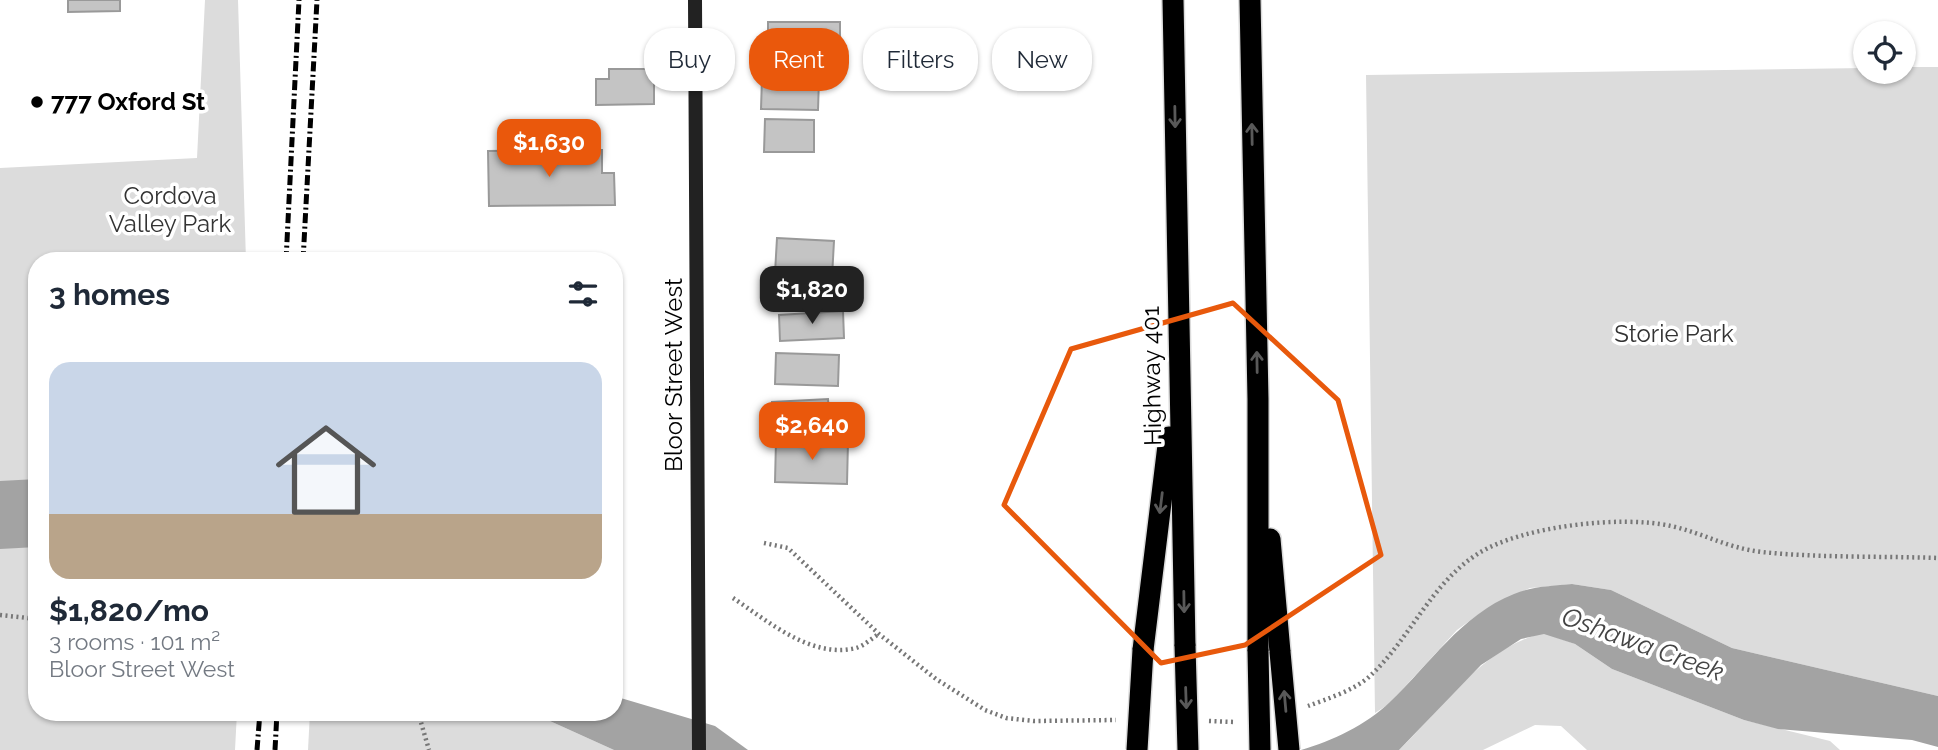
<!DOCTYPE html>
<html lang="en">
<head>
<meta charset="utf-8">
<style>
  body { margin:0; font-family:Raleway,sans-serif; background:#f2f2f3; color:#1f2937; height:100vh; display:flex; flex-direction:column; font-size:26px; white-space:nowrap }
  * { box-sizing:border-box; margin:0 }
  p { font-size:23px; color:#747a83 }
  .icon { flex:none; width:38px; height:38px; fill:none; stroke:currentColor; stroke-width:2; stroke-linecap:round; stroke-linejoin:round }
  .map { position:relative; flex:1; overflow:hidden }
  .details { position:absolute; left:28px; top:252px; width:595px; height:469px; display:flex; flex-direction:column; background:#fff; border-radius:28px; box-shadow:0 2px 5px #0004 }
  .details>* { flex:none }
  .banner { position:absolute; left:644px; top:28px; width:665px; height:63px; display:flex; gap:14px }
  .fabs { position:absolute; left:1853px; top:21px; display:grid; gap:14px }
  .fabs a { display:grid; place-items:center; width:63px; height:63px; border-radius:50%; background:#fff; box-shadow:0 2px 5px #0004; font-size:35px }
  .price { position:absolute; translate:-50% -60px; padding:0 16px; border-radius:14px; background:#ea580c; color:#fff; font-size:23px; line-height:46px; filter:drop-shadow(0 2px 4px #0008) }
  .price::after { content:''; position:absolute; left:50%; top:42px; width:21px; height:16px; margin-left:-10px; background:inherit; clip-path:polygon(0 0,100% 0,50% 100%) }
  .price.active { background:#222; color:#fff }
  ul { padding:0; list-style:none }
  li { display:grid; align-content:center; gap:14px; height:371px; padding:0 21px }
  li span { display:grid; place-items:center; height:217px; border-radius:21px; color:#555 }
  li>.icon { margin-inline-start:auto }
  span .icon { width:126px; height:126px; fill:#fffc; stroke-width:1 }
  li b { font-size:30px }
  h2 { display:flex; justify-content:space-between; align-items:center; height:84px; padding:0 21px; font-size:30px }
  .pill { padding:0 24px; border-radius:28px; background:#fff; box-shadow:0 2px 5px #0004; font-size:24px; line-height:63px }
  .pill.active { background:#ea580c; color:#fff }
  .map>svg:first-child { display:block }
  .green { fill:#dcdcdc }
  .water { fill:#a3a3a3 }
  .building { fill:#c4c4c4; stroke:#999; stroke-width:2 }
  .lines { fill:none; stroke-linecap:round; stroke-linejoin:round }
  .highway-casing { stroke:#dbdbdb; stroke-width:24 }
  .path { stroke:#777; stroke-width:4.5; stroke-dasharray:2 3.5; stroke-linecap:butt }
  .secondary { stroke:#222; stroke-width:14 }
  .highway { stroke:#000; stroke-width:21 }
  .rail { stroke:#000; stroke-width:5; stroke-dasharray:10 3.5 2 3.5; stroke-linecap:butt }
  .highway-bridge-casing { stroke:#dbdbdb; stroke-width:24; stroke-linecap:butt }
  .highway-bridge { stroke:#000; stroke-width:21 }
  .oneway { stroke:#595959 }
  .marked { fill:none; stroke:#e8590c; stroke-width:5; stroke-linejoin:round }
  .poi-dot { fill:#000; stroke:#fff; stroke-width:2.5 }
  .labels { text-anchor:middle; stroke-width:7; stroke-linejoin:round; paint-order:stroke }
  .poi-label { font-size:24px; font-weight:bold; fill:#000; stroke:#fff; text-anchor:start }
  .park-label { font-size:24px; fill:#333; stroke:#fff }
  .street-label { font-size:24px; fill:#000; stroke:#fff }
  .water-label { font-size:26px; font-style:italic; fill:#444; stroke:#fff }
</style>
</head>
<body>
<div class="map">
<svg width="1938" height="750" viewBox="0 0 1938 750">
  <rect width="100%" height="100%" fill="#fff"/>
  <!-- green -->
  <g class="green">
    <polygon points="205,0 238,0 246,261 37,261 37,712 237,712 235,750 0,750 0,168 197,158"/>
    <polygon points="1904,67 1938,67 1938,696 1732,648 1611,590 1572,584 1530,588 1486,609 1457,630 1389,704 1375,713 1366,75 1865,68 1866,72 1904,72"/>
    <path d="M1544 633 1575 644 1612 669 1744 720 1830 741 1840 750H1587L1561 726 1535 725 1483 750H1399C1443 708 1482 647 1544 633Z"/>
    <polygon points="310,712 530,712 614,750 308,750"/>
  </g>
  <!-- water -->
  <g class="water">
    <polygon points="37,479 37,547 0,549 0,481"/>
    <path d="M1572 584 1611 590 1732 648 1938 696V747L1912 740 1778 729 1744 720 1612 669 1575 644 1544 634 1521 639 1481 665 1399 750H1301C1332 741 1366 725 1390 702 1430 664 1461 615 1514 594 1533 586 1553 586 1572 584Z"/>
    <polygon points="614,696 715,726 748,750 614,750 530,712 614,712"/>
  </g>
  <!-- building -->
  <g class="building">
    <polygon points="68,0 120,0 120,11 68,12"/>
    <rect x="768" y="22" width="72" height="30"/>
    <polygon points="609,69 654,69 654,104 596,105 596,79 609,79"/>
    <polygon points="762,78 819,79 818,110 761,109"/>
    <polygon points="765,119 814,120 814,152 764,152"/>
    <polygon points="602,150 602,173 614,173 615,205 489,206 488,151"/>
    <polygon points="777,238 834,241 832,277 775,273"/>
    <polygon points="843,311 844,338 780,341 779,315"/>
    <polygon points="776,353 839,355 838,386 775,384"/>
    <polygon points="828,399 830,428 774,431 772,402"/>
    <polygon points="776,440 848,441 847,484 775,482"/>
  </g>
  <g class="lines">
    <defs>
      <g id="highway">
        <polyline points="1173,0 1185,646"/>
        <polyline points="1250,0 1258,399 1258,651"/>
        <polyline points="1270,539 1280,652"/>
        <polyline points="1143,650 1169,437"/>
      </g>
    </defs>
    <!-- highway casing -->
    <use href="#highway" class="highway-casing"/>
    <!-- path -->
    <g class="path">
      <polyline points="764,543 788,548 879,634 936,679 985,710 1006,718 1034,721 1116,720"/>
      <path d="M733 598C768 621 811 659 856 648 864 646 872 638 879 634"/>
      <polyline points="0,615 37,619"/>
      <path d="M1308 706C1327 699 1355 690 1370 676 1410 639 1431 583 1479 553 1523 526 1621 515 1671 526 1703 533 1727 548 1762 552 1820 558 1880 556 1938 558"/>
      <polyline points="418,712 429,750"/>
      <polyline points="1209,721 1235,722"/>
    </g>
    <!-- secondary -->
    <polyline class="secondary" points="695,0 699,750"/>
    <!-- highway -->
    <use href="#highway" class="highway"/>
    <!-- rail -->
    <g class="rail">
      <polyline points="286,261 299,0"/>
      <polyline points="303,261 317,0"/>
      <polyline points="257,750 260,712"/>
      <polyline points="275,750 277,712"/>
    </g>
    <defs>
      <g id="highway-bridge">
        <polyline points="1185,646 1188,750"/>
        <polyline points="1258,651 1260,750"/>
        <polyline points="1280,652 1289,750"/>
        <polyline points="1137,750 1143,650"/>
      </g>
    </defs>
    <!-- highway-bridge casing -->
    <use href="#highway-bridge" class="highway-bridge-casing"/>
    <!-- highway-bridge -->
    <use href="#highway-bridge" class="highway-bridge"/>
  </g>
  <!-- one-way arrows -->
  <defs><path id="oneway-shaft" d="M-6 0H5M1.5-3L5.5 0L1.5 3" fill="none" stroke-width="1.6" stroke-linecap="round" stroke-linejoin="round" transform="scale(1.75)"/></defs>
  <g class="oneway">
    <use href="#oneway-shaft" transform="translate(1175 117) rotate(89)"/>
    <use href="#oneway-shaft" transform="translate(1252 134) rotate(-91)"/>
    <use href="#oneway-shaft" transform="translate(1257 362) rotate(-91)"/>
    <use href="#oneway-shaft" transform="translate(1161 503) rotate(97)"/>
    <use href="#oneway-shaft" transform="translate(1184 602) rotate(89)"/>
    <use href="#oneway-shaft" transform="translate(1186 698) rotate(88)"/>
    <use href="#oneway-shaft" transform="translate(1285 701) rotate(-95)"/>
  </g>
  <!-- marked area -->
  <path class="marked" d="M1233 303 1338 400 1381 555 1245 645 1161 663 1004 505 1071 349Z"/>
  <!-- markers -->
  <circle class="poi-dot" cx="37" cy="102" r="7"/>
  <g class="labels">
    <!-- poi labels -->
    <g class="poi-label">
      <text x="51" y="110">777 Oxford St</text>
    </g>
    <!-- park labels -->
    <g class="park-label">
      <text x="170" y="204">Cordova<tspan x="170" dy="28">Valley Park</tspan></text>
      <text x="1674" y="342">Storie Park</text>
    </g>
    <!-- street labels -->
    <g class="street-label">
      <text transform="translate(674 375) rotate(-90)" y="8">Bloor Street West</text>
      <text transform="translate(1152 376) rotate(-91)" y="8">Highway 401</text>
    </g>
    <!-- water labels -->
    <g class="water-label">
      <text transform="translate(1643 644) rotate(20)" y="9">Oshawa Creek</text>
    </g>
  </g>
</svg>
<div class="fabs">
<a><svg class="icon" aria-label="locate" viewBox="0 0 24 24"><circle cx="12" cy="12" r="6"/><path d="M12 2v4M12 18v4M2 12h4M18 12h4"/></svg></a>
</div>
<b class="price" style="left:549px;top:179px">$1,630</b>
<b class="price active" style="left:812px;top:326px">$1,820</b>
<b class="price" style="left:812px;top:462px">$2,640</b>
<div class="banner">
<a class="pill">Buy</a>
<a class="pill active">Rent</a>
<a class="pill">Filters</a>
<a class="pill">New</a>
</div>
<section class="details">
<h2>3 homes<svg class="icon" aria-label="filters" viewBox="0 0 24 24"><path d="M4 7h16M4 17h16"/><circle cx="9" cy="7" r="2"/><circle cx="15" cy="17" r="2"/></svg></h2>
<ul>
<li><span style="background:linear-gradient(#c9d6e8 70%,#b9a48a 0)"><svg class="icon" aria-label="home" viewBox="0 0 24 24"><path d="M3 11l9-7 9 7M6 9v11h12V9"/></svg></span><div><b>$1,820/mo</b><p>3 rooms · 101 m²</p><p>Bloor Street West</p></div></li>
</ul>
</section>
</div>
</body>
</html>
